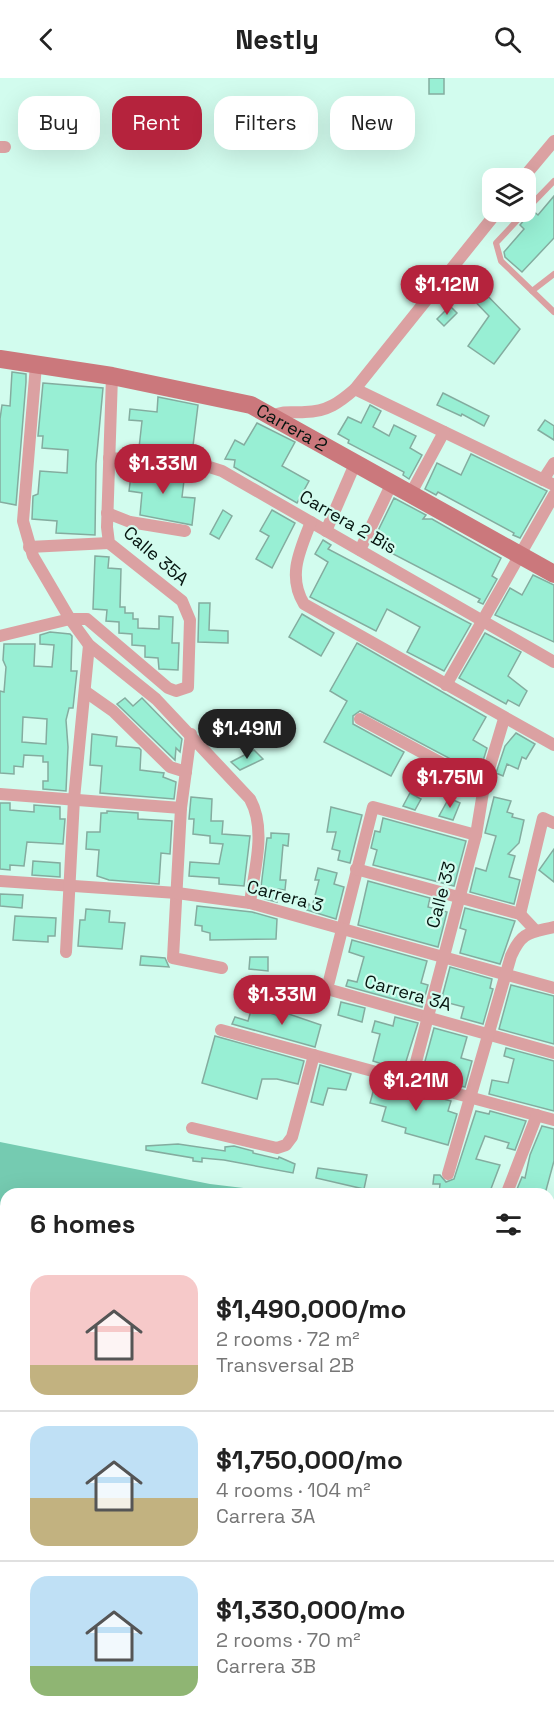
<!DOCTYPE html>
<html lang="en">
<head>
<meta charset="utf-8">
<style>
  body { margin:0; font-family:"Space Grotesk",sans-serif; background:#f6f6f6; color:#222; height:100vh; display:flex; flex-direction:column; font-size:22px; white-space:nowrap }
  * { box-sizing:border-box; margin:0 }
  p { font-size:20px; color:#767676 }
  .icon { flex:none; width:33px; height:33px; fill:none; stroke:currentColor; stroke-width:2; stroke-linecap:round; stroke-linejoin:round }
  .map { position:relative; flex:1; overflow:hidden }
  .sheet { position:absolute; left:0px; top:1110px; width:555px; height:534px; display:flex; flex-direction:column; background:#fff; border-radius:18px 18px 0 0; box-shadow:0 6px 24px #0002 }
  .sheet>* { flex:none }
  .guide { position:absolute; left:18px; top:18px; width:519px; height:54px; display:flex; gap:12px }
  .buttons { position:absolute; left:482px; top:90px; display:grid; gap:12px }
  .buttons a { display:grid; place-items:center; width:54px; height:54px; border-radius:12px; background:#fff; box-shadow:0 6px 24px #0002; font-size:30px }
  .price { position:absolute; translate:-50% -51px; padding:0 14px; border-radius:21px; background:#b5233d; color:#fff; font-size:20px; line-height:39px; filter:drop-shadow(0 2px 3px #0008) }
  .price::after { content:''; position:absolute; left:50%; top:36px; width:18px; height:14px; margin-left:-9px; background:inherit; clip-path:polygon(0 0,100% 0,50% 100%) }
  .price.on { background:#222; color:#fff }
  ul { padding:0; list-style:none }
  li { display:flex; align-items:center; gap:18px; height:150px; padding:0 30px }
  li+li { border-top:2px solid #e0e0e0 }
  li span { display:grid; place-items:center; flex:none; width:168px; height:120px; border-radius:18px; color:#555 }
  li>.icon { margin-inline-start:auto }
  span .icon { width:72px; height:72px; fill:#fffc; stroke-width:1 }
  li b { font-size:26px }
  h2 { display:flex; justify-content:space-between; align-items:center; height:72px; padding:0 30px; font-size:26px }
  .tag { padding:0 21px; border-radius:18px; background:#fff; box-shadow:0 6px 24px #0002; font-size:21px; line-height:54px }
  .tag.on { background:#b5233d; color:#fff }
  header { display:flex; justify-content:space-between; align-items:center; height:78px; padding:0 30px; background:#fff; font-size:27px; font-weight:700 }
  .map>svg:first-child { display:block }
  .water { fill:#75cbb1 }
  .building { fill:#98efd4; stroke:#84ac9f; stroke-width:1.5; fill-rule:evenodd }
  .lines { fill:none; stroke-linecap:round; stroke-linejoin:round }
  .lane { stroke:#dba1a2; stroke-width:6 }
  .street { stroke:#dba1a2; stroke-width:12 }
  .secondary { stroke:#cb787c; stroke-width:18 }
  .labels { text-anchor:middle; stroke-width:4.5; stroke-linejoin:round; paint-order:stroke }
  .street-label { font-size:18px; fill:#05140f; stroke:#d2fcee }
</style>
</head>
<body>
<header><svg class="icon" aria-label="back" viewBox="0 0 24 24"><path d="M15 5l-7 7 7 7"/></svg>Nestly<svg class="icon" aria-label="search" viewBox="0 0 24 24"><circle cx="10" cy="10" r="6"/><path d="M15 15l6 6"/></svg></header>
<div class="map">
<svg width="554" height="1644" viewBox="0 0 554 1644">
  <rect width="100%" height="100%" fill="#d2fcee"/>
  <!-- water -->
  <g class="water">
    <polygon points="0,1064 210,1106 294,1116 6,1116 6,1144 0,1143"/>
    <polygon points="549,1156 554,1157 554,1615 549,1625"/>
    <polygon points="0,1617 6,1618 6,1638 64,1638 97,1644 0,1644"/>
    <polygon points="327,1638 541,1638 537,1644 316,1644"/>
  </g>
  <!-- building -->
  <g class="building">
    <rect x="429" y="0" width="15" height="16"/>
    <polygon points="554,118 554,160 522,194 505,179 504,174 524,151 520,147 530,135 533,133 538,137"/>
    <polygon points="473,203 520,251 494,286 468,268 489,238 464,212"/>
    <polygon points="450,228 457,235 444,248 437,241"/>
    <polygon points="12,294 26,296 26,304 16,427 0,424 0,341 2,327 10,328"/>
    <polygon points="43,305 103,310 96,386 95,457 56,455 57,443 32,441 33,418 38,416 40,393 67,395 68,372 42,370 43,358 38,358"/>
    <polygon points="443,315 489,338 484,348 462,336 461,338 437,327"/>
    <polygon points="158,319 198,327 192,376 139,370 142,343 129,342 130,331 157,334"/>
    <polygon points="370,327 381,333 373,349 389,358 394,347 416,358 410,370 422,377 409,401 403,397 404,394 348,365 349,362 338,356 348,339 361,345"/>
    <polygon points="545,342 554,348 554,362 538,352"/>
    <polygon points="257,345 295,364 282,388 309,403 297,425 234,389 235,382 225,381 235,362 244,367"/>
    <polygon points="471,376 547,413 520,460 513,457 514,455 438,414 436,417 425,411 437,385 461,397"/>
    <polygon points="132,390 185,394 182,419 195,420 192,447 140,437 142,415 129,413"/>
    <polygon points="394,420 426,437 423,441 432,441 501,480 492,498 497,501 483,526 478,524 480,521 372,465"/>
    <polygon points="223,432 232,438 219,461 210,456"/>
    <polygon points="272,432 295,445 272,490 256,481 269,458 260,453"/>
    <polygon points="323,462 331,467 328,471 471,546 444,593 407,574 420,549 387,531 376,553 310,519 328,484 315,476"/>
    <polygon points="95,478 109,479 108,490 121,491 120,529 125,529 125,535 133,535 133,541 138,541 138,550 159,551 159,538 173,539 172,565 179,565 178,592 159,591 158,580 145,579 145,568 132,567 132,556 119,555 119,544 106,543 107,532 93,531"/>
    <polygon points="533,497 554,507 554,564 495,537 510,510 522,517"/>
    <polygon points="199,525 210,525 209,552 228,553 228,565 198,564"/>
    <polygon points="302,536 334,555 321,578 289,559"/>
    <path d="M50 554 70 556 72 558 71 593H77L73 630H69L66 642 68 669 66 713 43 711V703H48V684H43V678L24 677 23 689 14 688V696L0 695V613L4 614 6 589 3 582 4 566H35L34 588 52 589 54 567 40 566V557ZM23 639 47 641 46 666 22 664Z"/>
    <polygon points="485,555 521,574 508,598 527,613 519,628 508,622 506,626 459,600"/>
    <polygon points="357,565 486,639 473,662 487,670 479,696 360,633 353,638 353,646 404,674 391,698 324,664 347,623 330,613"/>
    <polygon points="125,620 133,628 142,620 182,661 180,674 176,670 175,682 117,626"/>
    <polygon points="231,641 247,648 232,668 216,661"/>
    <polygon points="516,655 535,666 526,681 522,679 518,691 507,686 503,698 496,695 505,668"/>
    <polygon points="92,656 117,659 116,668 139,670 141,672 140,692 164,695 163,699 176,704 174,721 100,715 102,688 90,687"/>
    <polygon points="254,672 263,681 240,692 231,684"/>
    <polygon points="410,715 421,721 415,732 403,728"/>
    <polygon points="191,719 212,721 211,743 223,743 222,756 250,758 244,808 219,806 219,800 189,798 190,784 219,786 223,766 210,765 210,758 193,756 194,741 189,741"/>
    <polygon points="494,719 511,723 507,734 513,736 512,739 524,742 519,765 508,776 515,778 509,799 520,802 514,826 470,814 476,790 486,793 496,758 485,755"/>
    <polygon points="449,720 460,725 453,742 439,738"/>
    <polygon points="0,725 10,725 10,732 34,734 34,727 60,729 60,741 65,741 63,766 27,764 24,788 10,787 10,792 0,791"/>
    <polygon points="331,729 362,737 350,785 338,782 340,773 332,771 336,754 327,754"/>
    <polygon points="107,733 138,735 138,741 172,743 170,776 161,775 159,806 109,802 97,798 99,772 86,771 87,754 100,754 101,735 107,735"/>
    <polygon points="383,740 466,763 454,808 373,787 377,772 371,770 375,753 380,754"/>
    <polygon points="271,755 289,756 288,768 283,767 280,802 286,802 285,812 278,811 277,824 265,821 266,809 261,809 267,760 271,760"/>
    <polygon points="554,771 554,804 539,792"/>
    <polygon points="33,783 60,785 60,799 32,797"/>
    <polygon points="318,790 337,795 334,806 344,809 336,841 307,832 309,826 312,829 319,802 315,802"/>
    <polygon points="368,803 430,820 428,829 447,834 438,869 358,847"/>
    <polygon points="0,816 23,817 22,830 0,828"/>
    <polygon points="197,828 252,834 277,841 276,861 210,862 210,855 202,853 202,848 195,847"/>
    <polygon points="465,830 515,843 500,886 460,875 466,852 460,850"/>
    <polygon points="86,831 110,833 109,844 125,845 122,871 78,868 80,842 85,842"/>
    <polygon points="15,838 56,840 55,858 48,858 48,864 13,862"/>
    <polygon points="352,862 427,883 421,905 428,907 422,929 346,908 348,902 357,904 364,879 349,874"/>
    <polygon points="141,878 165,880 169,889 140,887"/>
    <polygon points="250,879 268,879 268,893 249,891"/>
    <polygon points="450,889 492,901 490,910 493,911 483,946 461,940 464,929 441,923"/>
    <polygon points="511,907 554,918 554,966 499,951"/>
    <polygon points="341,924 365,930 362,944 338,937"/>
    <polygon points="252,929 279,938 280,933 321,947 315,969 232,946 235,939 248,943"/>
    <polygon points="395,939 418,945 403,993 373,983 380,956 372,954 375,943 393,948"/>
    <polygon points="434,950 467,959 461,980 472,983 465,1009 421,998"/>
    <polygon points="215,958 304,983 298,1006 277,1001 262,1001 257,1021 202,1005"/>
    <polygon points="506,970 554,983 554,1033 489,1016 492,1002 508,1005 514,981 504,978"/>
    <polygon points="320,987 351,996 346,1012 328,1010 323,1027 311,1024"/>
    <polygon points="376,1003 451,1023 448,1033 457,1036 448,1067 405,1055 406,1050 382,1043 386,1029 370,1025"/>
    <polygon points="476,1033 489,1036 490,1033 526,1043 515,1072 507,1070 509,1065 485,1058 476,1081 500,1087 489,1116 439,1115 440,1106 433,1106 434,1097 440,1097 446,1104 454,1101"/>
    <polygon points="542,1048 554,1051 554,1083 545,1116 515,1116 522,1099 525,1100 530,1077"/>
    <polygon points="178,1066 225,1073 225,1069 234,1068 253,1073 253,1075 278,1081 279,1079 295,1086 293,1095 224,1082 202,1080 202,1084 193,1083 193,1080 146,1072 146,1068"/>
    <polygon points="318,1090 367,1097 364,1111 316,1100"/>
  </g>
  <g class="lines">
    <!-- lane -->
    <g class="lane">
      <polyline points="525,133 554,103"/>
      <polyline points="525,134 496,165 501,183 554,234"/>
      <polyline points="532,213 554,196"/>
    </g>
    <!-- street -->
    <g class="street">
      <polyline points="0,69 5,69"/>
      <polyline points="523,100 554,63"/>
      <path d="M36 287 23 443 33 478 70 541 89 567 156 621 250 721C267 752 254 792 250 825"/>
      <polyline points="355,311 554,407"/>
      <path d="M273 338C284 332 293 335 305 334 327 334 340 324 355 311L497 134"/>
      <polyline points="109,380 203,387 222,393 554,584"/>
      <polyline points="543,402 554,385"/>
      <polyline points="410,417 444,354"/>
      <polyline points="107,435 130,444 185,453"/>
      <path d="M311 444C300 472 287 498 304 526L554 667"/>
      <polyline points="326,453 355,386"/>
      <polyline points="29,469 109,465"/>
      <polyline points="360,472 391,407"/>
      <polyline points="0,558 70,541 87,541 168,610 176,613 188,609 190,542 182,523 109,465 107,449 112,298"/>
      <polyline points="446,607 554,417"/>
      <polyline points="86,614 113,633 170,689 186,694"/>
      <polyline points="360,641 484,708"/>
      <polyline points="191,656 181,730 173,880 222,890"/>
      <polyline points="0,716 181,730"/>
      <polyline points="476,757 373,729 327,911 554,975"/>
      <polyline points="356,791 520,836 535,852"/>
      <polyline points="0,803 177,815 250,825 554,910"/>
      <polyline points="520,836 543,740 554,745"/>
      <polyline points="66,874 74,721 89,567"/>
      <polyline points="221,952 554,1042"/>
      <polyline points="411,1003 476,757 484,708 504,641"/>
      <polyline points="192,1050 277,1070 286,1067 292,1059 314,977"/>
      <path d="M448 1096 511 878C522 853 530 855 554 849"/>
      <polyline points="508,1112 537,1037"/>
      <polyline points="0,1273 6,1272"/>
      <polyline points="0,1413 6,1410"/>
    </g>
    <!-- secondary -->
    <path class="secondary" id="s1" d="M0 281 112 298 251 327 554 496"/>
  </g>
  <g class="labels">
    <!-- street labels -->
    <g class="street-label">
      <text dy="6" stroke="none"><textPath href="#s1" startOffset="302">Carrera 2</textPath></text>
      <text transform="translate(348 444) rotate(30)" y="6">Carrera 2 Bis</text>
      <text transform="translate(156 478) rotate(41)" y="6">Calle 35A</text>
      <text transform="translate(441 817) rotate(-75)" y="6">Calle 33</text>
      <text transform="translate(285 818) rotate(15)" y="6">Carrera 3</text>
      <text transform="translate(408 915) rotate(16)" y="6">Carrera 3A</text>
    </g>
  </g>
</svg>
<div class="buttons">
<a><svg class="icon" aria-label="layers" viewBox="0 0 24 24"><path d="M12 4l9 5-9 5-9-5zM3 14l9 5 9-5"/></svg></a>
</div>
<b class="price" style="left:447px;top:238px">$1.12M</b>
<b class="price" style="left:163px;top:417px">$1.33M</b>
<b class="price on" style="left:247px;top:682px">$1.49M</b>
<b class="price" style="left:450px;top:731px">$1.75M</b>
<b class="price" style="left:282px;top:948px">$1.33M</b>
<b class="price" style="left:416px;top:1034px">$1.21M</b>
<div class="guide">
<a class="tag">Buy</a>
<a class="tag on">Rent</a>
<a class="tag">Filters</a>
<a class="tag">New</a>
</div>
<section class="sheet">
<h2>6 homes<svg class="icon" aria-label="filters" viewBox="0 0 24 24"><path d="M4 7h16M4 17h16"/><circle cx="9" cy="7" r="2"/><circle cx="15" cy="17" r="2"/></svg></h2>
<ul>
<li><span style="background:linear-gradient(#f6c9c9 75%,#c2b280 0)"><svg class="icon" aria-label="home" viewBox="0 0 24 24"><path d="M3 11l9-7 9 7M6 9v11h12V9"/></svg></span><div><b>$1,490,000/mo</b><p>2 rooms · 72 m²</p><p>Transversal 2B</p></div></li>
<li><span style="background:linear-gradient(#bfe0f5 60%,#c2b280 0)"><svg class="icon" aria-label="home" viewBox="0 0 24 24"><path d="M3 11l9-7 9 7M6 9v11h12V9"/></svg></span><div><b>$1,750,000/mo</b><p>4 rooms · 104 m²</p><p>Carrera 3A</p></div></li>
<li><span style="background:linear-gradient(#bfe0f5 75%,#8fb573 0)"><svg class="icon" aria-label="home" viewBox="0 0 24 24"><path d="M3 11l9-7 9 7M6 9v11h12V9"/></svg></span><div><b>$1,330,000/mo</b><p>2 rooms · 70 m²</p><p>Carrera 3B</p></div></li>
</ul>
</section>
</div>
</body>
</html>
